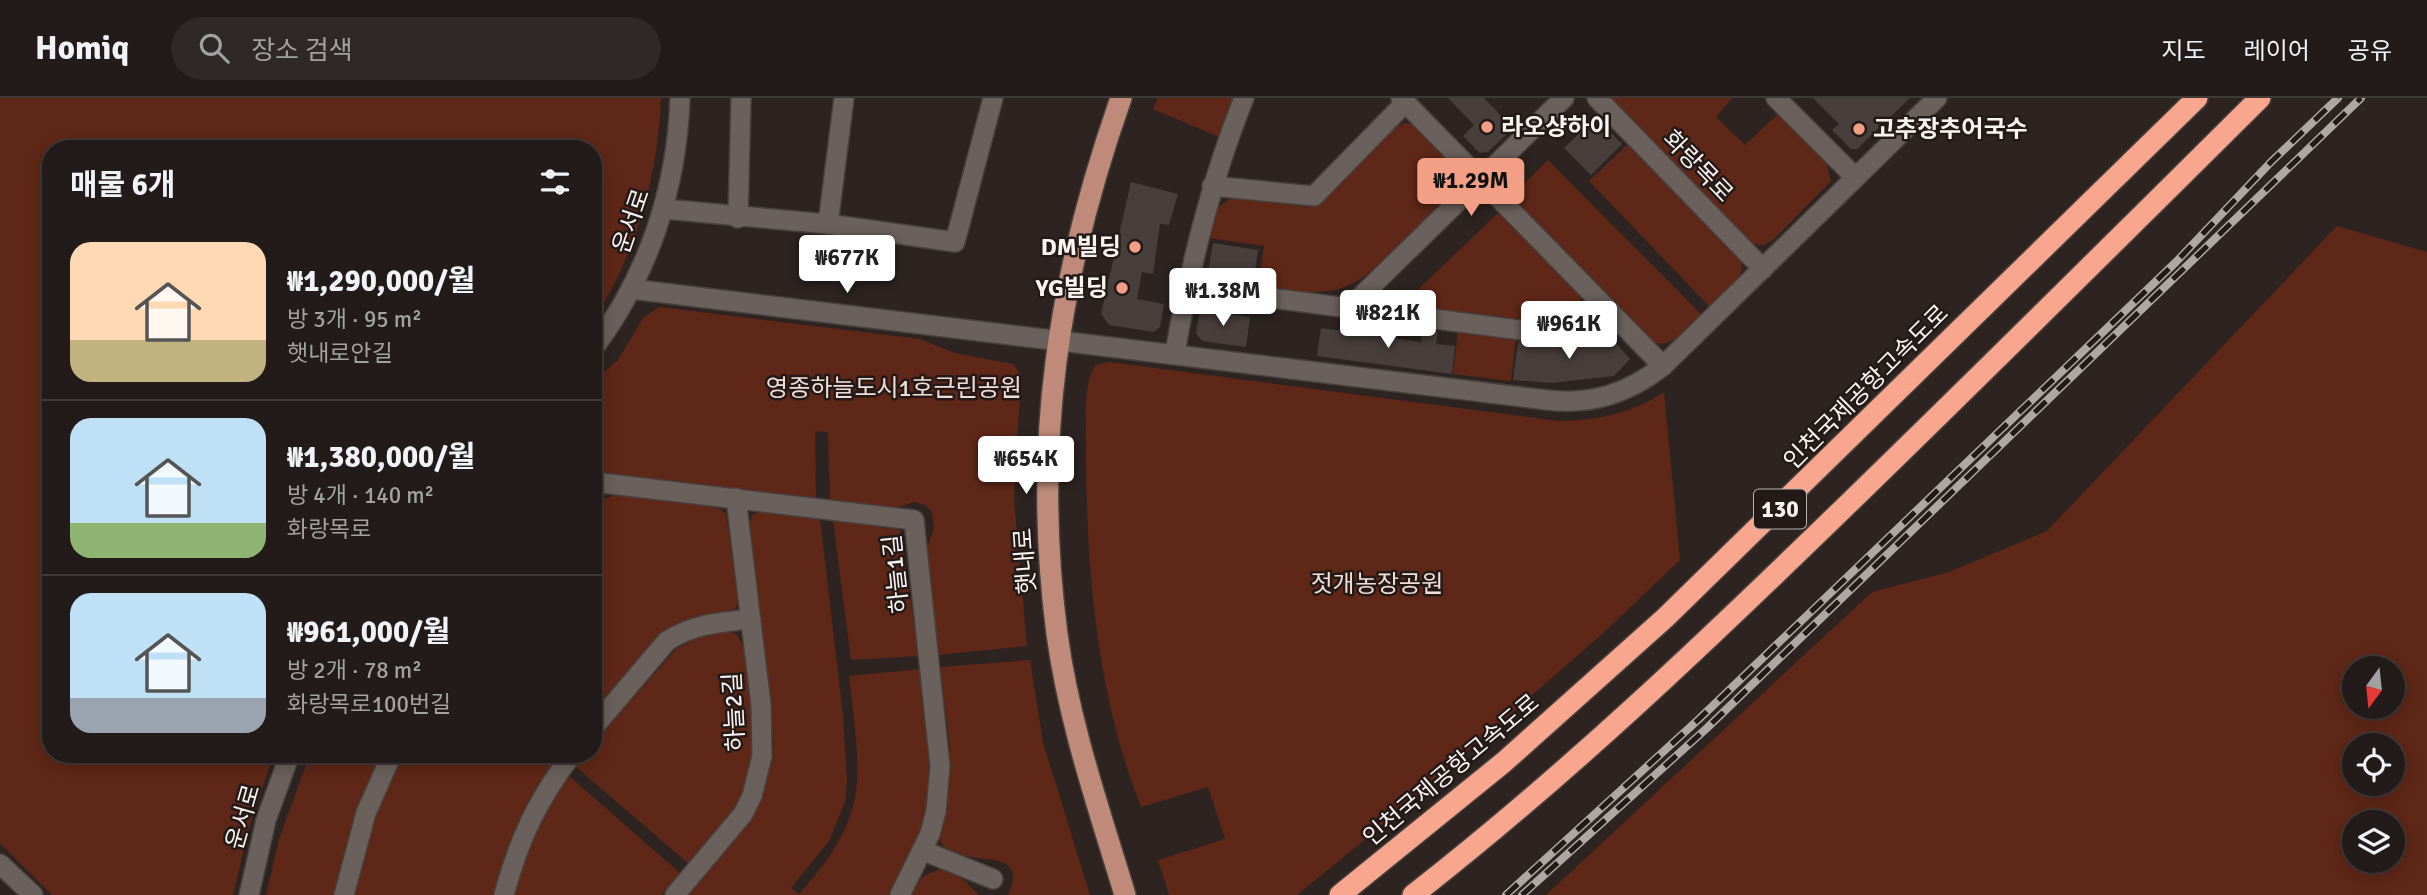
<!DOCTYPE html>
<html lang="ko">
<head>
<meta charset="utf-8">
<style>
  body { margin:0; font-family:Signika,"Noto Sans KR",sans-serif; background:#2e2826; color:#f1f3f6; height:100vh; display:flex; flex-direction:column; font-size:26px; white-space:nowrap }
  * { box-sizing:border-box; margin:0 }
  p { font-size:23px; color:#a2a1a2 }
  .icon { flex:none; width:38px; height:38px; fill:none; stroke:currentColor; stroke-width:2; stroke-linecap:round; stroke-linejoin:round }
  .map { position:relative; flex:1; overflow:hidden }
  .drawer { position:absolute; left:42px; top:42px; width:560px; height:623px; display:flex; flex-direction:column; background:#221b19; border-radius:28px; box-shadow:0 4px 18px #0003,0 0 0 2px #3f3938 }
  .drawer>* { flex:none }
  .needle { width:46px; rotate:195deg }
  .buttons { position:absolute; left:2342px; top:558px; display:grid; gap:14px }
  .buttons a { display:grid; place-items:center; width:63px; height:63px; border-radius:50%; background:#221b19; box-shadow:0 4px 18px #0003,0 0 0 2px #3f3938; font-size:35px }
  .price { position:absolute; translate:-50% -60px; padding:0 16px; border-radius:7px; background:#fff; color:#222; font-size:23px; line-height:46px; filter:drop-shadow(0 2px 4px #0008) }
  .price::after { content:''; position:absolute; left:50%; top:42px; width:21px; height:16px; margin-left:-10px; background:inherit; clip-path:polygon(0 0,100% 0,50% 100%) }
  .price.active { background:#f39f85; color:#111 }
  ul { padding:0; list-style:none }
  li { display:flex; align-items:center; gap:21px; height:175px; padding:0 28px }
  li+li { border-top:2px solid #3f3938 }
  li span { display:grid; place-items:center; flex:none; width:196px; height:140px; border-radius:21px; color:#555 }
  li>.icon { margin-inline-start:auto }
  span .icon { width:84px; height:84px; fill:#fffc; stroke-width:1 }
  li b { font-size:30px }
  h2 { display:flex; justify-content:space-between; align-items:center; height:84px; padding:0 28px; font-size:30px }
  header { display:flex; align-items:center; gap:42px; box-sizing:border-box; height:98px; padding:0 35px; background:#221b19; border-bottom:2px solid #3f3938 }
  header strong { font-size:33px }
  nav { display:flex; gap:38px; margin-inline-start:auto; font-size:24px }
  .search { width:490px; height:63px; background:#2e2826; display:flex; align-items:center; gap:18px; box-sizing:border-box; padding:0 24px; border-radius:38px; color:#a2a1a2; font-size:26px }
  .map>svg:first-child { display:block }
  .green { fill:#5f2717; fill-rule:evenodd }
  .building { fill:#483e3b }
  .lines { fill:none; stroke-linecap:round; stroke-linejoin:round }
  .minor-casing { stroke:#47403d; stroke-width:22 }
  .major-casing { stroke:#47403d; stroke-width:24 }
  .highway-casing { stroke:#47403d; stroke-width:24 }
  .minor { stroke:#6a605c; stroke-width:19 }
  .major { stroke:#bf8a79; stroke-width:21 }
  .highway { stroke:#f8a68d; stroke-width:21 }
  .rail-casing { stroke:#aea7a5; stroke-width:8 }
  .rail { stroke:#231a18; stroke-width:5; stroke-dasharray:16; stroke-linecap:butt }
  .poi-dot { fill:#f39f85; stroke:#231a18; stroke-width:2.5 }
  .labels { text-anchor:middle; stroke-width:5; stroke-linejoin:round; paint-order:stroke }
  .shield { fill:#231a18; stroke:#b9b2b0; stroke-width:2 }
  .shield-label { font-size:23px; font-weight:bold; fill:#f9f3f1 }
  .poi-label { font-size:24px; font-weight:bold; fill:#f9f3f1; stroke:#231a18; text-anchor:start }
  .street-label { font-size:24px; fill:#f9f3f1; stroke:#231a18 }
  .park-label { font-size:24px; fill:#f1ddd7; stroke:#231a18 }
</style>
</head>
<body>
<header>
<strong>Homiq</strong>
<div class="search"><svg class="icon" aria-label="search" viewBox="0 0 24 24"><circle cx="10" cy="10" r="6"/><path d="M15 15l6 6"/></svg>장소 검색</div>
<nav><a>지도</a><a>레이어</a><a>공유</a></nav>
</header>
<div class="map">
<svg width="2427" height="797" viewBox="0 0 2427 797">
  <rect width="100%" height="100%" fill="#2d2421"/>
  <!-- green -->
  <g class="green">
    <path d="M0 0H661C658 79 636 156 593 223V51H51V656H274L250 726 233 797H52L0 745Z"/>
    <polygon points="1158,0 1235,0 1219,39 1153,11"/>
    <polygon points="1611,0 1732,0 1716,19 1745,47 1778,16 1827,66 1831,83 1774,141 1764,147 1752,146"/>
    <path d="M1405 25 1412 26 1459 75 1460 86C1452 102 1432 116 1419 129 1356 190 1348 203 1258 189L1264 148 1209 140 1216 111 1231 100 1308 109 1319 106 1394 30Z"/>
    <path d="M1627 47 1741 162C1747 182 1722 196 1709 208L1589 83Z"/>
    <path d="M1548 62 1701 216C1688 229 1673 252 1652 244L1511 99Z"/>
    <polygon points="1498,115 1580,197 1582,209 1580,219 1561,226 1402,207"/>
    <path d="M2337 128 2427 154V797H1546L1872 494 1949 474 2047 433ZM2354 570H2392V609H2354ZM2354 648H2392V686H2354ZM2354 724H2392V763H2354Z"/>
    <polygon points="659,209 920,241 955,255 1013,266 1021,277 1014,402 1027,548 937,557 927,450 934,431 932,414 925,407 914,404 894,411 830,403 828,334 815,333 816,402 593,376 593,284 618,262 643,220"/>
    <polygon points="1458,233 1516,240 1511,283 1453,276"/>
    <path d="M1109 264 1558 323C1595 323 1633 315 1664 294L1680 462 1600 538 1384 726 1297 797H1169L1158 762 1225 741 1208 689 1141 709C1096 594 1086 469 1086 345 1086 326 1083 281 1096 267Z"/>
    <path d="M620 395 709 406 726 415 738 501 737 508C726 523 689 516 670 529 645 547 614 592 593 616V412L604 401Z"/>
    <path d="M764 412 820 421 843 617 847 683 845 704 829 743 791 790 799 796C873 714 860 680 849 578L922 571C929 652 942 728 888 797H689L752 721 764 694 774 646 749 429 752 417Z"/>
    <polygon points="833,422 900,432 919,558 851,562"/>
    <path d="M730 534 737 537 744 549C749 594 761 644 746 688 736 718 710 743 689 766L575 668 584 656H593V646L676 551 700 538Z"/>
    <path d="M1030 562 1043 644 1090 797H1008C1033 742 958 775 940 743L950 686V648L940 569Z"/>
    <polygon points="310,656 384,656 337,797 266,797 279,741"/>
    <path d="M404 656H543L553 665C525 706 506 749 495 797H352L368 736Z"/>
    <path d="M568 677 680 775 662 797H511C523 754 543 714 568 677Z"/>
    <path d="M940 771C958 774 966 784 979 797H910L922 779Z"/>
  </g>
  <!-- building -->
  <g class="building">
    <polygon points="1448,0 1484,0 1513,30 1488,54 1480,55 1463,38 1474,27"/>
    <polygon points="1813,0 1910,0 1857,51 1851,51 1832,32 1839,26"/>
    <polygon points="1596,19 1622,46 1591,77 1564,50"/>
    <polygon points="1131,84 1178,96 1169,127 1160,126 1153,176 1142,174 1137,201 1164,206 1160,229 1154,234 1109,227 1101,216"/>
    <polygon points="1213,145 1258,152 1254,181 1208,174"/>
    <polygon points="1200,212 1250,219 1246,249 1202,243 1196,235"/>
    <polygon points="1321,230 1421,244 1422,232 1438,234 1436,246 1455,248 1452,276 1317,258"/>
    <polygon points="1596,238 1611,240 1630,261 1614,278 1551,285 1513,282 1518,244 1549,248 1575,245 1594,248"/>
  </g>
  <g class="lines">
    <defs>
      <g id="minor">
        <polyline points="1401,0 1663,268"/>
        <polyline points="1597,0 1763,171"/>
        <polyline points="1776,0 1855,79"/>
        <polyline points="1212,88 1314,98 1405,5"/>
        <polyline points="664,111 828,126 955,144 993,0"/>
        <polyline points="738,120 741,0"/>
        <polyline points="828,126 844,0"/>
        <polyline points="1186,189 1551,236 1578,232 1603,209"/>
        <path d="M631 191 1547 302C1592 307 1627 296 1663 268L1937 0"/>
        <polyline points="1349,210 1564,0"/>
        <path d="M593 251C648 178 677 91 680 0"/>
        <path d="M1175 255C1190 167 1211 83 1244 0"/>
        <polyline points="593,384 914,422 940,668 936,713 930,736 900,797"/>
        <path d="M593 630 667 543C693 526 721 524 751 521"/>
        <polyline points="924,753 993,781"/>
        <polyline points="0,766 33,797"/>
        <polyline points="249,797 266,722 290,656"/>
        <polyline points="344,797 366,715 392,656"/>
        <path d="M504 797C519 741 537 703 572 656"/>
        <polyline points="675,797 743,716 752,698 762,658 761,607 736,400"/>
      </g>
      <path id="major" d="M1121 0C1058 179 1032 346 1057 536 1069 625 1099 711 1125 797"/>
      <g id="highway">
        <polyline points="1340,797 1504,664 1665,520 2197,0"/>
        <path d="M1413 797C1567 677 1708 542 1848 406 1986 272 2123 136 2260 0"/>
      </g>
    </defs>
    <!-- minor casing -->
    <use href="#minor" class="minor-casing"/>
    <!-- major casing -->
    <use href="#major" class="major-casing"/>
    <!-- highway casing -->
    <use href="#highway" class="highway-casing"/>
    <!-- minor -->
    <use href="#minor" class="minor"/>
    <!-- major -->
    <use href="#major" class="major"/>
    <!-- highway -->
    <use href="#highway" class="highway"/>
    <defs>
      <g id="rail">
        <polyline points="1506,797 1699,621 2176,164 2271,64 2338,0"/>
        <polyline points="1522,797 1707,630 2361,0"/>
      </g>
    </defs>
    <!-- rail casing -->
    <use href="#rail" class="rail-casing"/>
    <!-- rail -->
    <use href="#rail" class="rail"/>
  </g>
  <!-- markers -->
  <g class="poi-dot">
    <circle cx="1487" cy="29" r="7"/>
    <circle cx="1859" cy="31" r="7"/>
    <circle cx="1135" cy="149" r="7"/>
    <circle cx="1122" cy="190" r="7"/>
  </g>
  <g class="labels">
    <!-- shield labels -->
    <rect class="shield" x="1754" y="391.5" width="52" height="39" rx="5"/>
    <g class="shield-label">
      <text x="1780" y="419">130</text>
    </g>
    <!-- poi labels -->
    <g class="poi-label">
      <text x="1501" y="37">라오샹하이</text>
      <text x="1873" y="39">고추장추어국수</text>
      <text x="1121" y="157" text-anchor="end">DM빌딩</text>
      <text x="1108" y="198" text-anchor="end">YG빌딩</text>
    </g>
    <!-- street labels -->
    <g class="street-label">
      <text transform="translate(1698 68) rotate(46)" y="8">화랑목로</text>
      <text transform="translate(631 123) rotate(-71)" y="8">운서로</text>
      <text transform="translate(1866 289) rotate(-45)" y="8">인천국제공항고속도로</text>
      <text transform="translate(1025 463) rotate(-94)" y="8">햇내로</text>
      <text transform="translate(896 476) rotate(-96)" y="8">하늘1길</text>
      <text transform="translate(734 614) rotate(-93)" y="8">하늘2길</text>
      <text transform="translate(1451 672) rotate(-40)" y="8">인천국제공항고속도로</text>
      <text transform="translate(243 719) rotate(-74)" y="8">운서로</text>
    </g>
    <!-- park labels -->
    <g class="park-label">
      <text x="894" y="298">영종하늘도시1호근린공원</text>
      <text x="1377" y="494">젓개농장공원</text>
    </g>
  </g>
</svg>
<div class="buttons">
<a><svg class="needle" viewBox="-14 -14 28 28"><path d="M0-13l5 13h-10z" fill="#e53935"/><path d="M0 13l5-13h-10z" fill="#a2a1a2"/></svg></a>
<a><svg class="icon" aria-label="locate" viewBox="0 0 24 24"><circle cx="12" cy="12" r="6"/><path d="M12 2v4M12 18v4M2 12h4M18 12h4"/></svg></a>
<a><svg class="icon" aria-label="layers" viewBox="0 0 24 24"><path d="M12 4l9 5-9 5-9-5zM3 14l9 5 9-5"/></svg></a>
</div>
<b class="price active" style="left:1471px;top:120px">₩1.29M</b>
<b class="price" style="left:847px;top:197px">₩677K</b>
<b class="price" style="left:1223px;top:230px">₩1.38M</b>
<b class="price" style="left:1388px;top:252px">₩821K</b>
<b class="price" style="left:1569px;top:263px">₩961K</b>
<b class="price" style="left:1026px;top:398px">₩654K</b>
<section class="drawer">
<h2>매물 6개<svg class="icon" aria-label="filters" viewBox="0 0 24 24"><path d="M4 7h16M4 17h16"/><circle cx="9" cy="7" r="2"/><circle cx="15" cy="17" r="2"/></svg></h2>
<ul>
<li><span style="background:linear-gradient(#ffd9b3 70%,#c2b280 0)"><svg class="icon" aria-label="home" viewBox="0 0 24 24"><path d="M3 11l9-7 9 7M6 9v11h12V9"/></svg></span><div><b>₩1,290,000/월</b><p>방 3개 · 95 m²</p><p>햇내로안길</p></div></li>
<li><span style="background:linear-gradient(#bfe0f5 75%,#8fb573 0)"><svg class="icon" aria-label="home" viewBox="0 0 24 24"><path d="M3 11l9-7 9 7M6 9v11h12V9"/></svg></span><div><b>₩1,380,000/월</b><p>방 4개 · 140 m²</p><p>화랑목로</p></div></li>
<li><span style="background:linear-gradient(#bfe0f5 75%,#9aa5b1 0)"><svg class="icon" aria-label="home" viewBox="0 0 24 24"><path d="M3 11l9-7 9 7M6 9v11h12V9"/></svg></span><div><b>₩961,000/월</b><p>방 2개 · 78 m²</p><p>화랑목로100번길</p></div></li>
</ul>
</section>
</div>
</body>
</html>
